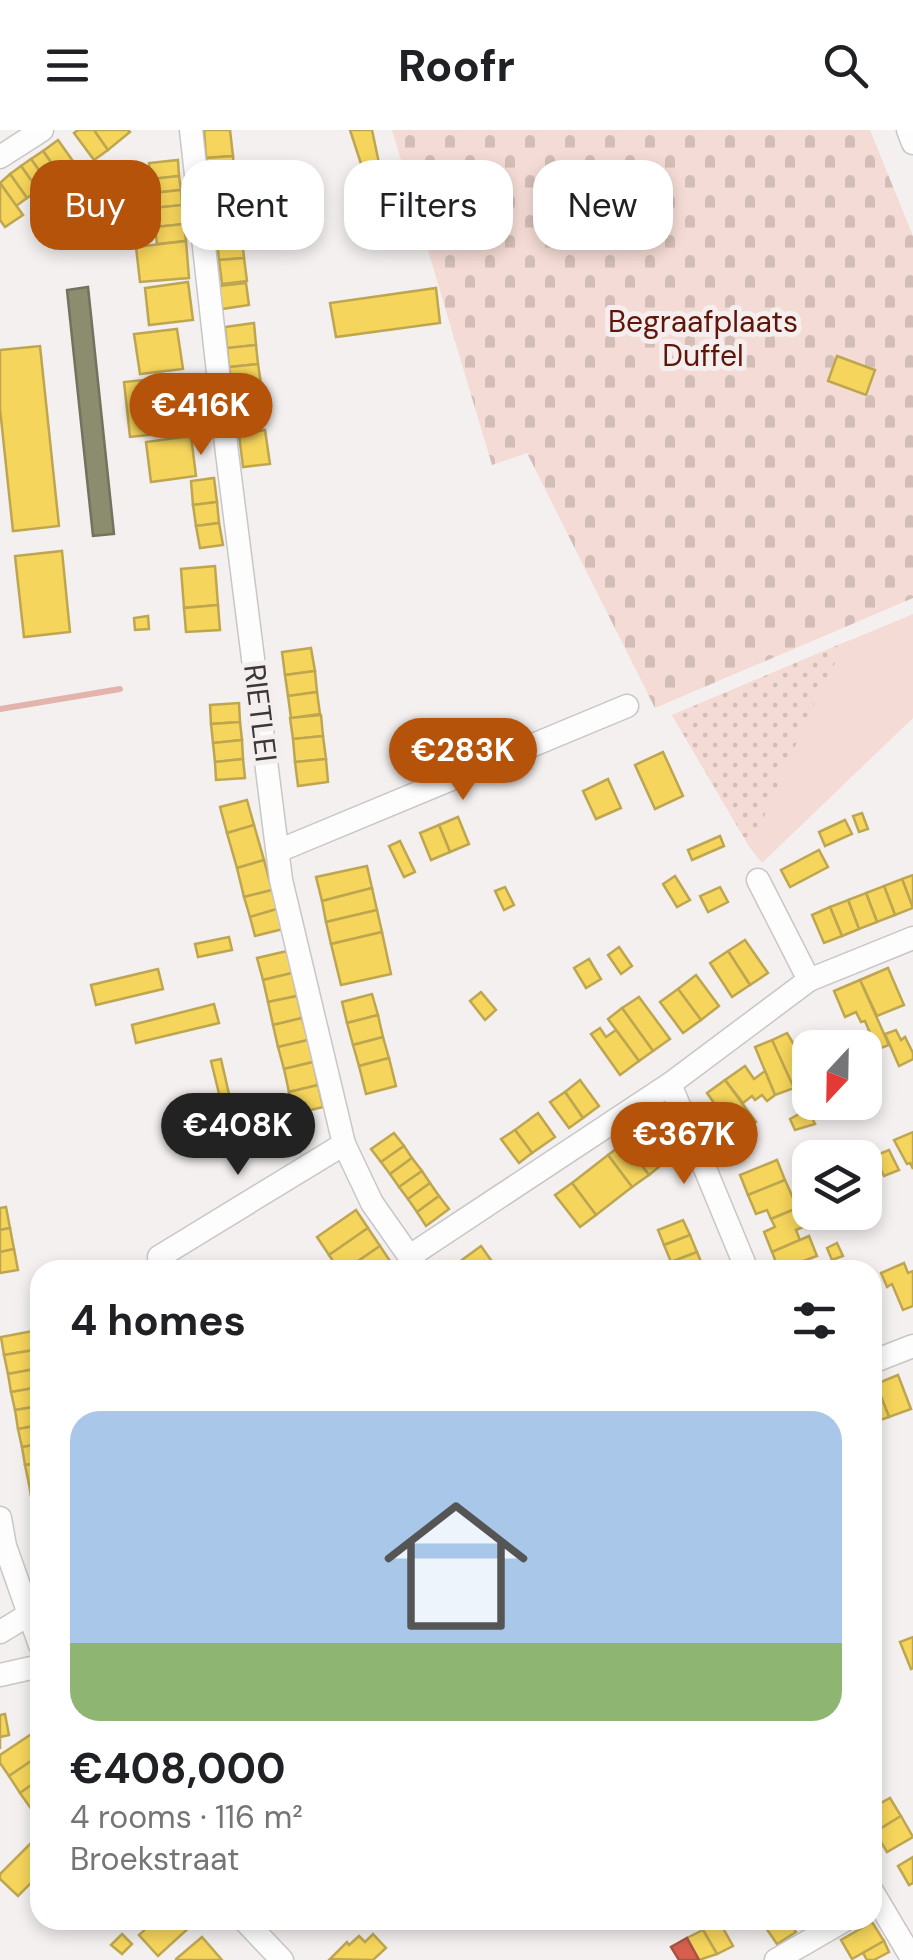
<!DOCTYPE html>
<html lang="en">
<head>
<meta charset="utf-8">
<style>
  body { margin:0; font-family:"DM Sans",sans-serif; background:#f6f6f6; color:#202124; height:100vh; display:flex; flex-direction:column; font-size:38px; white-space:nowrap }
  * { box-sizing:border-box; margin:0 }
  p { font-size:32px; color:#757577 }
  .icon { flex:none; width:55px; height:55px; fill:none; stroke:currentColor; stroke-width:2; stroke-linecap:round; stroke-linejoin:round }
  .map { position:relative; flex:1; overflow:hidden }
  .panel { position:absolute; left:30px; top:1130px; width:852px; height:670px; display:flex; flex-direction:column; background:#fff; border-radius:30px; box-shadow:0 5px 15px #0003 }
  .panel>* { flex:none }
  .hud { position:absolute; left:30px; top:30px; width:855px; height:90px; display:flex; gap:20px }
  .needle { width:65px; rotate:202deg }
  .fabs { position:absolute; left:792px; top:900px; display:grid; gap:20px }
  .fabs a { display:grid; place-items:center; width:90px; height:90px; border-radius:20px; background:#fff; box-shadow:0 5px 15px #0003; font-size:50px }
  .price { position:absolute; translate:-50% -85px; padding:0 22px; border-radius:35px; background:#b45309; color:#fff; font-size:32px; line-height:65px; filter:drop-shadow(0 2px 5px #0008) }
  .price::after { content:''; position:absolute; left:50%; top:60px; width:30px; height:22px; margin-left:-15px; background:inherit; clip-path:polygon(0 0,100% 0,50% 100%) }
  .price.selected { background:#222; color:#fff }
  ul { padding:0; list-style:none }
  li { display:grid; align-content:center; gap:20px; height:530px; padding:0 40px }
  li span { display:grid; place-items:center; height:310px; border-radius:30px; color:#555 }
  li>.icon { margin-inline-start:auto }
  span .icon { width:180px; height:180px; fill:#fffc; stroke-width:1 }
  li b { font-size:42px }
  h2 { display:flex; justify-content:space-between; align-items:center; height:120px; padding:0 40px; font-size:42px }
  .chip { padding:0 35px; border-radius:30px; background:#fff; box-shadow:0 5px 15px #0003; font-size:35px; line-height:90px }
  .chip.selected { background:#b45309; color:#fff }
  header { display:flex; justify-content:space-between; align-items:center; height:130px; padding:0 40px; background:#fff; font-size:45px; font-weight:700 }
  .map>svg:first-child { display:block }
  .green { fill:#f5dbd5 }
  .cemetery { fill:url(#cemetery-stones) }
  .park { fill:url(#park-dots) }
  .homes { fill:#f6d55c; stroke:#bea651; stroke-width:2.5 }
  .shops { fill:#d6604d; stroke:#a75446; stroke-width:2.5 }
  .industry { fill:#8c8c6e; stroke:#73725e; stroke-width:2.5 }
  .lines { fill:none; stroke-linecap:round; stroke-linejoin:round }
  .stream { stroke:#e2b4ab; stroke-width:6 }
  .minor-casing { stroke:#c9c6c6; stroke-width:25 }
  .minor { stroke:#fdfdfd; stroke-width:22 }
  .labels { text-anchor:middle; stroke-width:10; stroke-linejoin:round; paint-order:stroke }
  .park-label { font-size:30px; fill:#5f1509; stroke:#f4efee }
  .street-label { font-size:30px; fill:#3a3737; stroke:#f4efee }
</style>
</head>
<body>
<header><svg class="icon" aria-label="menu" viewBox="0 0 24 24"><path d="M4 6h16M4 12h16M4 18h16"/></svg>Roofr<svg class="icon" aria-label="search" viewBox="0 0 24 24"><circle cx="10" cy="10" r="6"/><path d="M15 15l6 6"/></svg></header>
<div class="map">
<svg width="913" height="1830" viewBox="0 0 913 1830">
  <defs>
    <pattern id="cemetery-stones" width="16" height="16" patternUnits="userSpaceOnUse" patternTransform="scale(2.5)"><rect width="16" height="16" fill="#f5dbd5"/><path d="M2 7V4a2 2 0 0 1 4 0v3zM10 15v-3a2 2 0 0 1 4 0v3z" fill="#d3bdb7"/></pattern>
    <pattern id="park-dots" width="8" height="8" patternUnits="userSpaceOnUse" patternTransform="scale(2.5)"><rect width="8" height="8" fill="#f5dbd5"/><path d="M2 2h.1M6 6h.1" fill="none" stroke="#d3bdb7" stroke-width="1.8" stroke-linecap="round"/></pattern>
  </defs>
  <rect width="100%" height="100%" fill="#f3f0ef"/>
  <!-- green -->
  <polygon class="green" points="913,484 913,588 762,733 750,718 672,585"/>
  <!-- cemetery -->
  <polygon class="cemetery" points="392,0 870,0 913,106 913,468 655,578 527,323 492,335"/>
  <!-- park -->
  <polygon class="park" points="850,510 824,551 750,718 672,585"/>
  <!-- homes -->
  <g class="homes">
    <polygon points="78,0 94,0 108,20 94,30 74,3"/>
    <polygon points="94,0 128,0 130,2 108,20"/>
    <polygon points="204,0 230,0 233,26 206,28"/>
    <polygon points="350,0 372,0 380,38 364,43"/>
    <polygon points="58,10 75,34 60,45 43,21"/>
    <polygon points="43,21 60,45 48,53 31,29"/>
    <polygon points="233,26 234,43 208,45 206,28"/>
    <polygon points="31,29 48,53 38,60 21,36"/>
    <polygon points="178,30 179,46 151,49 149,33"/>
    <polygon points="21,36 38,60 27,68 10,44"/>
    <polygon points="234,43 236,59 209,61 208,45"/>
    <polygon points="10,44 27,68 16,76 0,53"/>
    <polygon points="179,46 181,60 152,63 151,49"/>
    <polygon points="0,53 23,85 5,97 0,90"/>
    <polygon points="181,60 182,75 153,78 152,63"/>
    <polygon points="233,60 234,73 209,75 208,62"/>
    <polygon points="234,73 235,89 210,91 209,75"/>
    <polygon points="182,75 184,94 155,97 153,78"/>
    <polygon points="391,83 396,105 384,108 379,86"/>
    <polygon points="238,89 240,107 215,110 213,92"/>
    <polygon points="184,94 186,111 157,114 155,97"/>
    <polygon points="242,108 244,128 219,130 217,111"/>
    <polygon points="186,111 189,148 140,152 136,117"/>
    <polygon points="244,128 247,151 222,154 219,130"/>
    <polygon points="188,152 193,190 149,195 145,158"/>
    <polygon points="246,153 249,175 222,179 219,156"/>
    <polygon points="436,158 440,193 336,207 330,173"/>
    <polygon points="254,193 256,215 227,218 225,197"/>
    <polygon points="177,199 183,239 140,244 134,204"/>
    <polygon points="256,215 258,234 229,237 227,218"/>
    <polygon points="40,216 59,396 13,401 0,279 0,220"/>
    <polygon points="837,226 875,240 866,265 828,251"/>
    <polygon points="258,234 261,254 232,257 229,237"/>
    <polygon points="172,247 178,302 130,307 124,252"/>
    <polygon points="261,254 262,272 234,275 232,257"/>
    <polygon points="262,272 265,291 236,294 234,275"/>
    <polygon points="265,300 270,334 243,337 239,304"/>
    <polygon points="191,306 196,346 151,352 146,312"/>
    <polygon points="214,348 217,372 193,375 191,351"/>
    <polygon points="217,372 219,393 196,396 193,375"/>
    <polygon points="219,393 223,415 200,418 196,396"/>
    <polygon points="62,421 70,502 24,507 15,426"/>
    <polygon points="215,436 218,475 184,478 181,439"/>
    <polygon points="218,475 220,500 186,502 184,478"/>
    <polygon points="148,486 149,499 135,500 134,488"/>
    <polygon points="311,518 315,541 285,545 282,522"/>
    <polygon points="315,541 317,562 288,566 285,545"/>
    <polygon points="317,562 320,584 291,588 288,566"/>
    <polygon points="239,573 240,592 211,594 210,575"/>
    <polygon points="321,585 323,606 293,609 290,588"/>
    <polygon points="240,592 242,610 213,613 211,594"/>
    <polygon points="323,606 326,629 295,632 293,609"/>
    <polygon points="242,610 243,629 215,632 213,613"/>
    <polygon points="663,622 683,666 655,679 635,635"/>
    <polygon points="243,629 245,648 216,650 215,632"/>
    <polygon points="326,629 328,652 298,656 295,632"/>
    <polygon points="608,649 621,678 596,689 583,661"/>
    <polygon points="247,670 254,695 227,703 220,677"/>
    <polygon points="862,683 868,699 859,702 853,686"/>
    <polygon points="458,687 469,714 450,722 439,695"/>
    <polygon points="845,690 852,704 825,716 819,702"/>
    <polygon points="254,695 264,730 237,738 227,703"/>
    <polygon points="439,695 450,722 431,730 420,703"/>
    <polygon points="720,706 724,716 692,730 688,720"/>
    <polygon points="400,711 415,742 404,747 389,716"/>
    <polygon points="819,720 828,737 790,757 781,740"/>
    <polygon points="264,730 272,760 244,767 237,738"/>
    <polygon points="367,736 372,758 322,771 316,747"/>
    <polygon points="913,745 913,778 902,749"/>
    <polygon points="675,746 690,770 677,777 663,754"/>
    <polygon points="902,749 913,778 895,785 884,756"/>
    <polygon points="884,756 895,785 877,792 866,763"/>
    <polygon points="505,757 514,775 504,780 495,761"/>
    <polygon points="720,757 728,772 708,782 700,766"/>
    <polygon points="372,758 377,780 326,792 322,771"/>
    <polygon points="272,760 277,779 250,787 244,767"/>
    <polygon points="866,763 877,792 859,799 848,770"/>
    <polygon points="848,770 859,799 842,806 830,777"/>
    <polygon points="830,777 842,806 824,813 812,785"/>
    <polygon points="277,779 283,799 255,806 250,787"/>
    <polygon points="377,780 382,802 331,814 326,792"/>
    <polygon points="382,802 391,844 341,855 331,814"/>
    <polygon points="229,807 232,820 198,827 195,814"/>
    <polygon points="745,810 768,843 750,855 728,821"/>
    <polygon points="619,817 632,836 621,844 608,825"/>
    <polygon points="287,821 292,843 263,850 257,828"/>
    <polygon points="728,821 750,855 732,867 710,833"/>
    <polygon points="589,829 601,849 586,858 574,838"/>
    <polygon points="888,838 904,875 877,886 860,850"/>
    <polygon points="158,839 163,859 96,875 91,855"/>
    <polygon points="292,843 297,866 268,872 263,850"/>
    <polygon points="696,845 719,876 701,890 678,859"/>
    <polygon points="860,850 889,915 881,918 879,913 875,915 865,891 861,892 856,882 845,887 834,861"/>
    <polygon points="678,859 701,890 683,903 660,872"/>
    <polygon points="481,862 496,880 485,890 470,871"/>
    <polygon points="372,864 378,885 347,893 342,872"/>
    <polygon points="297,866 302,888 273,895 268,872"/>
    <polygon points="639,867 670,909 653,921 622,878"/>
    <polygon points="214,874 219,893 136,913 132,895"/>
    <polygon points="622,878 653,921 639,931 608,889"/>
    <polygon points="378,885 383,907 353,915 347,893"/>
    <polygon points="302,888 308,910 278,917 273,895"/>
    <polygon points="600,898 606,907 616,900 639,931 620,945 591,904"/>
    <polygon points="896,900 901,910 905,907 913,923 913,929 899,936 885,904"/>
    <polygon points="787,903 808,938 800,942 805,958 795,963 772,910"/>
    <polygon points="853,905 858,918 824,915"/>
    <polygon points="383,907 389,928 359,936 353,915"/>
    <polygon points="308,910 313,932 284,939 278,917"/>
    <polygon points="772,910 794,958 775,965 755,917"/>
    <polygon points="389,928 396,956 366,964 359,936"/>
    <polygon points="221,929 231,973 222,976 211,931"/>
    <polygon points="313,932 318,955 289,962 284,939"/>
    <polygon points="745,936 754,949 765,941 775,965 767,971 762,965 755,970 752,966 743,973 725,950"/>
    <polygon points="580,950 599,976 583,988 565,962"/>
    <polygon points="725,950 756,992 727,1013 716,997 726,990 707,963"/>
    <polygon points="318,955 323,977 294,984 289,962"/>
    <polygon points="565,962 583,988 569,998 550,972"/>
    <polygon points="808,979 815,994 795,1000 790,989"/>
    <polygon points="538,983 555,1007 532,1023 515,1000"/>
    <polygon points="515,1000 532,1023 519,1033 501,1009"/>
    <polygon points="641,1000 665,1032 649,1045 624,1013"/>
    <polygon points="913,1002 913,1039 910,1033 907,1034 894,1010"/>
    <polygon points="394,1003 404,1016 381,1032 371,1019"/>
    <polygon points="624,1013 649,1045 632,1057 608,1025"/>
    <polygon points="404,1016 412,1028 390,1044 381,1032"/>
    <polygon points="889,1020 899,1040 884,1046 874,1026"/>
    <polygon points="608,1025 632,1057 596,1085 572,1053"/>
    <polygon points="412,1028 422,1041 399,1057 390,1044"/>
    <polygon points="777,1030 785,1050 748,1065 740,1045"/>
    <polygon points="422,1041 430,1053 408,1069 399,1057"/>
    <polygon points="785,1050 794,1070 805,1065 809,1073 771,1089 767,1080 756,1084 748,1065"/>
    <polygon points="430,1053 439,1066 417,1082 408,1069"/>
    <polygon points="572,1053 596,1085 580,1097 555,1065"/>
    <polygon points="439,1066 449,1079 426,1096 417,1082"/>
    <polygon points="6,1077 10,1098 0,1100 0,1078"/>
    <polygon points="795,1079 803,1097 796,1100 800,1110 772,1122 764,1102 775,1097 771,1089"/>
    <polygon points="356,1080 368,1098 329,1125 317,1107"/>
    <polygon points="683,1090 690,1105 664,1115 658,1100"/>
    <polygon points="10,1098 14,1119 0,1122 0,1100"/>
    <polygon points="368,1098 380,1116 345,1140 339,1140 329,1125"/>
    <polygon points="690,1105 697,1122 671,1132 664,1115"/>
    <polygon points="809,1106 817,1126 779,1140 772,1122"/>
    <polygon points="837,1113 843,1126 832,1130 827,1118"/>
    <polygon points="380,1116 392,1134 384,1140 345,1140"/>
    <polygon points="481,1116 498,1140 459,1140 455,1135"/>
    <polygon points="14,1119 18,1140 0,1143 0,1122"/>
    <polygon points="697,1122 704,1139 675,1140 671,1132"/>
    <polygon points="904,1133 908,1143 913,1141 913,1176 903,1180 892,1154 887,1157 881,1143"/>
    <polygon points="38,1200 40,1219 4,1225 1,1207"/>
    <polygon points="40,1219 40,1238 8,1244 4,1225"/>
    <polygon points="40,1238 40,1257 11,1262 8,1244"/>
    <polygon points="898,1245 911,1279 889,1287 876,1254"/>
    <polygon points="876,1254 889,1287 872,1293 872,1255"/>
    <polygon points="40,1257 40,1276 15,1280 11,1262"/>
    <polygon points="40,1276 40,1295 18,1299 15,1280"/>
    <polygon points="40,1295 40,1314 22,1317 18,1299"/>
    <polygon points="40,1314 40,1333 25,1335 22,1317"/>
    <polygon points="40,1333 40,1351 29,1354 25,1335"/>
    <polygon points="40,1351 40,1371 32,1372 29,1354"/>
    <polygon points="913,1507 913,1538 911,1539 900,1512"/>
    <polygon points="5,1584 9,1605 0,1607 0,1619 0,1585"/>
    <polygon points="33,1603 40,1614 40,1625 9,1646 0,1633 0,1625"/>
    <polygon points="40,1625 40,1649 20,1663 9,1646"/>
    <polygon points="40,1649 40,1674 32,1680 20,1663"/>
    <polygon points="890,1668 901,1686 875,1702 872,1678"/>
    <polygon points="901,1686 913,1707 887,1722 875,1702"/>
    <polygon points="34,1710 40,1716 40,1744 18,1766 0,1749 0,1744"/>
    <polygon points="913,1727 913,1753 909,1755 898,1736"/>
    <polygon points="155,1790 186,1790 191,1796 158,1826 139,1805"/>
    <polygon points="777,1790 788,1790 796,1802 777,1814 766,1798"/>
    <polygon points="719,1791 733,1816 717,1824 703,1800"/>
    <polygon points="872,1792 884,1811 852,1829 841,1810"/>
    <polygon points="703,1800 717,1824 699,1830 687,1808"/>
    <polygon points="122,1804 132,1814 122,1824 111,1815"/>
    <polygon points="373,1804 386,1818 373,1830 330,1829 347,1812 349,1815 359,1806 365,1812"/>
    <polygon points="202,1807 222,1830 176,1830 176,1829"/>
    <polygon points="884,1811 889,1822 874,1830 867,1830 863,1823"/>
  </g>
  <!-- shops -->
  <polygon class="shops" points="687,1808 699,1830 679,1830 671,1817"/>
  <!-- industry -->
  <polygon class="industry" points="88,157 114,404 93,406 67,160"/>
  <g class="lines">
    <!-- stream -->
    <polyline class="stream" points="0,579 120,559"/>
    <defs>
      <g id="minor">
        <polyline points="191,0 227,323 281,750 344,1014 372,1073 419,1140"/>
        <polyline points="908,0 913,13"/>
        <polyline points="0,27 42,0"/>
        <polyline points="278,721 627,576"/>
        <polyline points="758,750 809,850"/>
        <polyline points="670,954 747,1140"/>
        <polyline points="410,1126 670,954 809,850 913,808"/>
        <polyline points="159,1127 344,1014"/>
        <polyline points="872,1232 913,1216"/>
        <polyline points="0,1388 5,1416 40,1515"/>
        <polyline points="0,1502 28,1485"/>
        <polyline points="0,1545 40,1536"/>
        <polyline points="872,1761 913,1830"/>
        <polyline points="244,1790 282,1830"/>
        <polyline points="776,1830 845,1790"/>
      </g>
    </defs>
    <!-- minor casing -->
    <use href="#minor" class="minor-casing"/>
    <!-- minor -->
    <use href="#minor" class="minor"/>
  </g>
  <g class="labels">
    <!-- park labels -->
    <g class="park-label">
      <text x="703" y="202">Begraafplaats<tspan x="703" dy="34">Duffel</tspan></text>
    </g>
    <!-- street labels -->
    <g class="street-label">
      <text transform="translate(260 583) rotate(83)" y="10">RIETLEI</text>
    </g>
  </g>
</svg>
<div class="fabs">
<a><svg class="needle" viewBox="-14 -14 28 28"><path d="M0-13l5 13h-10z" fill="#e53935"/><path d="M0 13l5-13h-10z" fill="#757577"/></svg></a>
<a><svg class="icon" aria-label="layers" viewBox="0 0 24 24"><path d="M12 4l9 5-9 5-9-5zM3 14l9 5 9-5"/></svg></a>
</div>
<b class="price" style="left:201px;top:328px">€416K</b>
<b class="price" style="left:463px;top:673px">€283K</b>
<b class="price selected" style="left:238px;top:1048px">€408K</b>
<b class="price" style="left:684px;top:1057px">€367K</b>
<div class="hud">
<a class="chip selected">Buy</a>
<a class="chip">Rent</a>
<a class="chip">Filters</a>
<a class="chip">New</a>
</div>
<section class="panel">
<h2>4 homes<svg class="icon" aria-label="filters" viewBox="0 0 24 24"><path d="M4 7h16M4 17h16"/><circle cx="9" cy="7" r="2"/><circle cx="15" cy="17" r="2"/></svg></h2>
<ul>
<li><span style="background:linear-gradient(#a9c7e8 75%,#8fb573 0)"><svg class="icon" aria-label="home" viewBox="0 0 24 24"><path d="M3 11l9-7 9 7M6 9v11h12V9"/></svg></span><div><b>€408,000</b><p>4 rooms · 116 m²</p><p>Broekstraat</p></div></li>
</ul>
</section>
</div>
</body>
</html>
